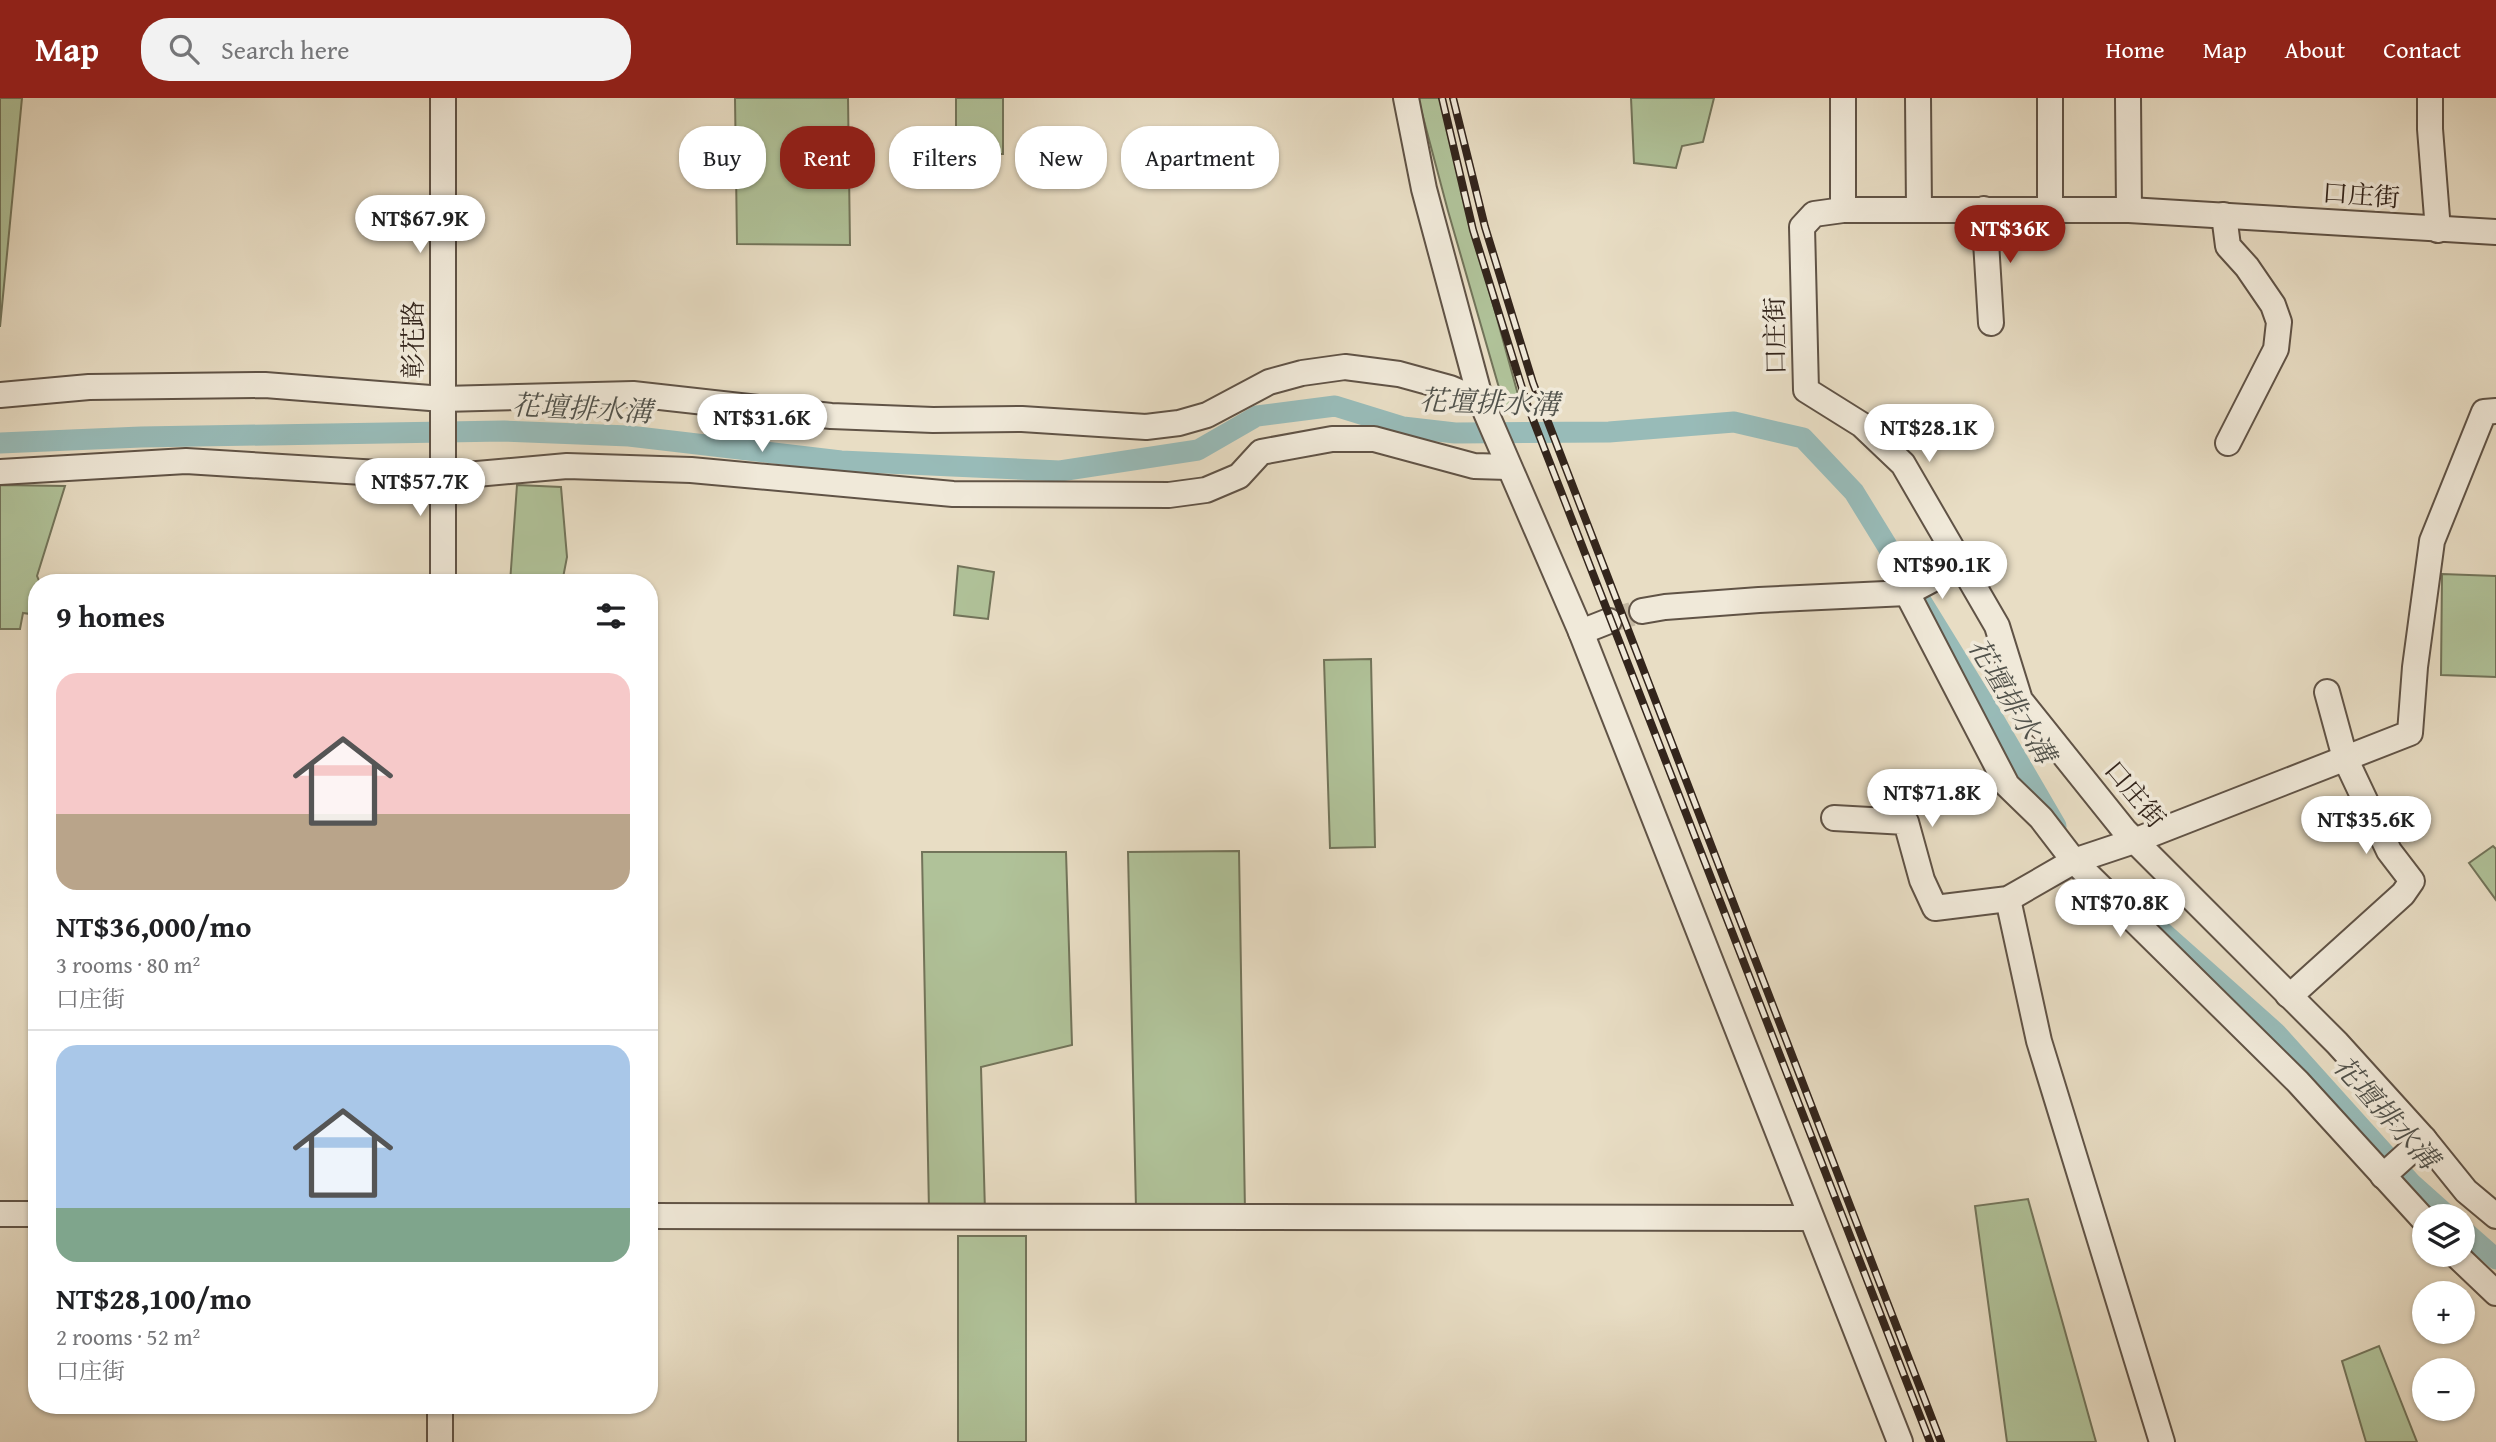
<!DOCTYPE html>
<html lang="en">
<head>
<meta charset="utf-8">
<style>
  body { margin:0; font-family:"Gentium Book Plus","Noto Serif TC",serif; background:#f2f2f2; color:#202124; height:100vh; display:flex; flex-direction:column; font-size:26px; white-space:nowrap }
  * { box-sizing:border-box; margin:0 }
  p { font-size:23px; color:#757577 }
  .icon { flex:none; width:38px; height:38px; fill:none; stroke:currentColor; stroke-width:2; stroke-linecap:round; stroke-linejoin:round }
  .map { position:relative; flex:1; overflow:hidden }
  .drawer { position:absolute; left:28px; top:476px; width:630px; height:840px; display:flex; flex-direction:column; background:#fff; border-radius:28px; box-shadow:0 2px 5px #0004 }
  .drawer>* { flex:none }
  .hud { position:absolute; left:679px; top:28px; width:665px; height:63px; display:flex; gap:14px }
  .fabs { position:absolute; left:2412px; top:1106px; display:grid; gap:14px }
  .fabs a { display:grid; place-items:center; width:63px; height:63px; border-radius:50%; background:#fff; box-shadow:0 2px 5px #0004; font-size:35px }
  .price { position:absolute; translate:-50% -60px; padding:0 16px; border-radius:24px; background:#fff; color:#222; font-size:23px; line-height:46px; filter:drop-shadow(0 2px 4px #0008) }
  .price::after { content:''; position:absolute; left:50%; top:42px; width:21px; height:16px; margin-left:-10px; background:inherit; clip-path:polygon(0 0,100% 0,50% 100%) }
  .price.on { background:#8f2418; color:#fff }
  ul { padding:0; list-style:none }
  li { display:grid; align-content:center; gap:14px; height:371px; padding:0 28px }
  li+li { border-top:2px solid #e0e0e0 }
  li span { display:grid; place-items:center; height:217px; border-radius:21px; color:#555 }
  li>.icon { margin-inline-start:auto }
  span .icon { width:126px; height:126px; fill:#fffc; stroke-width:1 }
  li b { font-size:30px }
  h2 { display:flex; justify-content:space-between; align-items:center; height:84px; padding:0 28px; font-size:30px }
  .pill { padding:0 24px; border-radius:28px; background:#fff; box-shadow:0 2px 5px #0004; font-size:24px; line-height:63px }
  .pill.on { background:#8f2418; color:#fff }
  header { display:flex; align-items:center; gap:42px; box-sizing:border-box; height:98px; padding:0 35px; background:#8f2418; color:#fff }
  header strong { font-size:33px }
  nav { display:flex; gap:38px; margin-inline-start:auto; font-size:24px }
  .search { width:490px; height:63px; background:#f2f2f2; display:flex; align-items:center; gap:18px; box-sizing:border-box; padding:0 24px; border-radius:28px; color:#757577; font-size:26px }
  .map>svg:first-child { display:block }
  .green { fill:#b0c299; stroke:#72745a; stroke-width:2 }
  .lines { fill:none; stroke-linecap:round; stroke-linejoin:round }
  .canal { stroke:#98bbb8; stroke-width:21 }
  .minor-tunnel { stroke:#c4b8a2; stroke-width:24; stroke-dasharray:24 12; stroke-linecap:butt }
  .minor-casing { stroke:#605346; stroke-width:28 }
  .minor { stroke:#f0e9d9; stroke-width:24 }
  .rail-casing { stroke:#33251c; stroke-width:8 }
  .rail { stroke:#f0e9d9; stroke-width:5; stroke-dasharray:16; stroke-linecap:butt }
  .labels { text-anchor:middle; stroke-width:7; stroke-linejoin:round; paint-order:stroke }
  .street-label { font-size:26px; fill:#33251c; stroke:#f0e9d9 }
  .water-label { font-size:28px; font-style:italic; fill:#51524b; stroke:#f0e9d9 }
</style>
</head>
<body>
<header>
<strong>Map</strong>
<div class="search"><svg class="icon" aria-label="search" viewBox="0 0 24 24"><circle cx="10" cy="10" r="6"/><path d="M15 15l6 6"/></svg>Search here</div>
<nav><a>Home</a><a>Map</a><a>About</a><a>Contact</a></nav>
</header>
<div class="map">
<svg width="2496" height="1344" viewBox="0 0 2496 1344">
  <rect width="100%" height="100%" fill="#e8ddc4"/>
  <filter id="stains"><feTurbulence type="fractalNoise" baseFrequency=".00286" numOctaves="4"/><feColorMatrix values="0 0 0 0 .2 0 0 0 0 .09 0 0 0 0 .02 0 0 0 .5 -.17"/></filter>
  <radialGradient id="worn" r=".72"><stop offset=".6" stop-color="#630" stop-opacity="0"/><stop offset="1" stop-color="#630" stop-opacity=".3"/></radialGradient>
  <!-- green -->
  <g class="green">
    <polygon points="0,0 22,0 0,229"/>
    <polygon points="735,0 848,0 850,147 737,146"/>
    <rect x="956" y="0" width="47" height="56"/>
    <polygon points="1418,0 1441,0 1461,90 1522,311 1506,314 1448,113"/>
    <polygon points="1631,0 1714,0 1703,44 1682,48 1676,70 1634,65"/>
    <polygon points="0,387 65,388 37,478 40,485 37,485 37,517 23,515 20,531 0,531"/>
    <polygon points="517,387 561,389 567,459 562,485 510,485"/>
    <polygon points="958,468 994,474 988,521 954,517"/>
    <polygon points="2442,476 2496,478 2496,579 2441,577"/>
    <polygon points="1371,561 1375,749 1330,750 1324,562"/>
    <polygon points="2493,748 2496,751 2496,802 2469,765"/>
    <polygon points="1239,753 1245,1114 1136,1110 1128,754"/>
    <polygon points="922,754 1066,754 1072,947 981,969 985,1114 929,1113"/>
    <polygon points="2028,1101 2096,1344 2007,1344 1975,1108"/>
    <rect x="958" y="1138" width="68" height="206"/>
    <polygon points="2379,1248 2417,1344 2366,1344 2342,1263"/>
  </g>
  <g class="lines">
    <!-- canal -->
    <g class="canal">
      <polyline points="0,345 141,339 504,333 629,338 841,363 1060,373 1198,352 1257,318 1335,308 1403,329 1455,335 1609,334 1734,324 1803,340 1854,394 1993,620 2056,728"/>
      <polyline points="2157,829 2276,935 2411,1085 2448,1118"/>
      <polyline points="2462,1131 2496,1161"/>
    </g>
    <!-- minor-tunnel -->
    <polyline class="minor-tunnel" points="1609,523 1642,513"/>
    <defs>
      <g id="minor">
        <polyline points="1406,0 1424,91 1481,303 1581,534 1900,1344"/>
        <polyline points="1918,0 1919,111"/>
        <polyline points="2050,0 2050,112"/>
        <polyline points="2128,0 2129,112"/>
        <polyline points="2430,0 2430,31 2438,132"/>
        <polyline points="1984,111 1991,225"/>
        <polyline points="1843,112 1843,0"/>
        <polyline points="2224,117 2228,148 2247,169 2273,207 2279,224 2276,251 2228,345"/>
        <polyline points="2496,134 2129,112 1843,112 1814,116 1802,129 1806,292 1862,327 1903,366 1997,528 2020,602 2125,733 2337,945 2424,1041 2466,1093 2496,1118"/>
        <polyline points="0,297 89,289 265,287 443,301 633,296 831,318 933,322 1022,321 1146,329 1179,325 1207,317 1269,284 1302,275 1345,269 1399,276 1450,290 1481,303"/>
        <polyline points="0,374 186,363 443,379 567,368 691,372 953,396 1169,397 1206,392 1239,378 1261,354 1332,341 1374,341 1474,368 1508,369"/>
        <polyline points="443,485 443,0"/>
        <polyline points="1907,495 2007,687 2041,720 2074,763 2298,984 2424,1122"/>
        <polyline points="1642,513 1665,509 1759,502 1907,495 1960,467"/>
        <polyline points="1581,534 1609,523"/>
        <polyline points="1834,720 1906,724 1922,782 1935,810 2008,801 2074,763 2134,743 2410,635 2415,569 2432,443 2484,314 2496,313"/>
        <polyline points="2008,801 2039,943 2162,1344"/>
        <polyline points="2288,897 2290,898 2403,796 2412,783 2389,753 2345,660 2327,594"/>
        <polyline points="2383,1078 2424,1041"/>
        <polyline points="0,1116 37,1116"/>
        <polyline points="649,1118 1811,1120"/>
        <polyline points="2456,1157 2496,1195"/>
        <polyline points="440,1307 440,1344"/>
      </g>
    </defs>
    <!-- minor casing -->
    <use href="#minor" class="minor-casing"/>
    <!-- minor -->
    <use href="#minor" class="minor"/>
    <defs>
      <g id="rail">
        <polyline points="1442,0 1473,132 1527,306 1930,1344"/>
        <polyline points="1453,0 1485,129 1533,285 1941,1344"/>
      </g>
    </defs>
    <!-- rail casing -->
    <use href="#rail" class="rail-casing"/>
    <!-- rail -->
    <use href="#rail" class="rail"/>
  </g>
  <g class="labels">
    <!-- street labels -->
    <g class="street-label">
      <text transform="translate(2361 97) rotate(4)" y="9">口庄街</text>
      <text transform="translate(1775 238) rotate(-91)" y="9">口庄街</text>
      <text transform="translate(413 242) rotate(-90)" y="9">彰花路</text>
      <text transform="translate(2135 696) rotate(50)" y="9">口庄街</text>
    </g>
    <!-- water labels -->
    <g class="water-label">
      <text transform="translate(1489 304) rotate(2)" y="10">花壇排水溝</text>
      <text transform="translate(582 310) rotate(3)" y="10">花壇排水溝</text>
      <text transform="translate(2012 602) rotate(59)" y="10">花壇排水溝</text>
      <text transform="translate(2386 1014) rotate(48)" y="10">花壇排水溝</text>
    </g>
  </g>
  <rect width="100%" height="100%" filter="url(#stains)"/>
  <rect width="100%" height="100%" fill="url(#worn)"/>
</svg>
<div class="fabs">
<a><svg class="icon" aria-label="layers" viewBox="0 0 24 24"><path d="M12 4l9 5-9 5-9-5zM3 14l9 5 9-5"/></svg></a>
<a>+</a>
<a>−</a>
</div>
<b class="price" style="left:420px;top:157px">NT$67.9K</b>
<b class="price on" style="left:2010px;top:167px">NT$36K</b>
<b class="price" style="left:762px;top:356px">NT$31.6K</b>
<b class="price" style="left:1929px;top:366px">NT$28.1K</b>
<b class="price" style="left:420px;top:420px">NT$57.7K</b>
<b class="price" style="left:1942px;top:503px">NT$90.1K</b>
<b class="price" style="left:1932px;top:731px">NT$71.8K</b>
<b class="price" style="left:2366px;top:758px">NT$35.6K</b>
<b class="price" style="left:2120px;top:841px">NT$70.8K</b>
<div class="hud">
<a class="pill">Buy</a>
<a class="pill on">Rent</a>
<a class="pill">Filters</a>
<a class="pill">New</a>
<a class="pill">Apartment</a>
</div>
<section class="drawer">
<h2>9 homes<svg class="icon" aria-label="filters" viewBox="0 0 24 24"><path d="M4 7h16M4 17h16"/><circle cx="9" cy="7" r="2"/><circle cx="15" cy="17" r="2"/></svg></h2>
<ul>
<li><span style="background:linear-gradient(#f6c9c9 65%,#b9a48a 0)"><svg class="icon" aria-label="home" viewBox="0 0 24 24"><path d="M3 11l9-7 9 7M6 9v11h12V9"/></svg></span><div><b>NT$36,000/mo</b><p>3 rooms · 80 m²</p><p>口庄街</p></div></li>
<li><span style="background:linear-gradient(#a9c7e8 75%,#7fa58c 0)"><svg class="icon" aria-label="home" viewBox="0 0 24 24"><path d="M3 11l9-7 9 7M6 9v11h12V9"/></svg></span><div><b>NT$28,100/mo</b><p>2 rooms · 52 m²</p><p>口庄街</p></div></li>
</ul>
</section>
</div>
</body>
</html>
